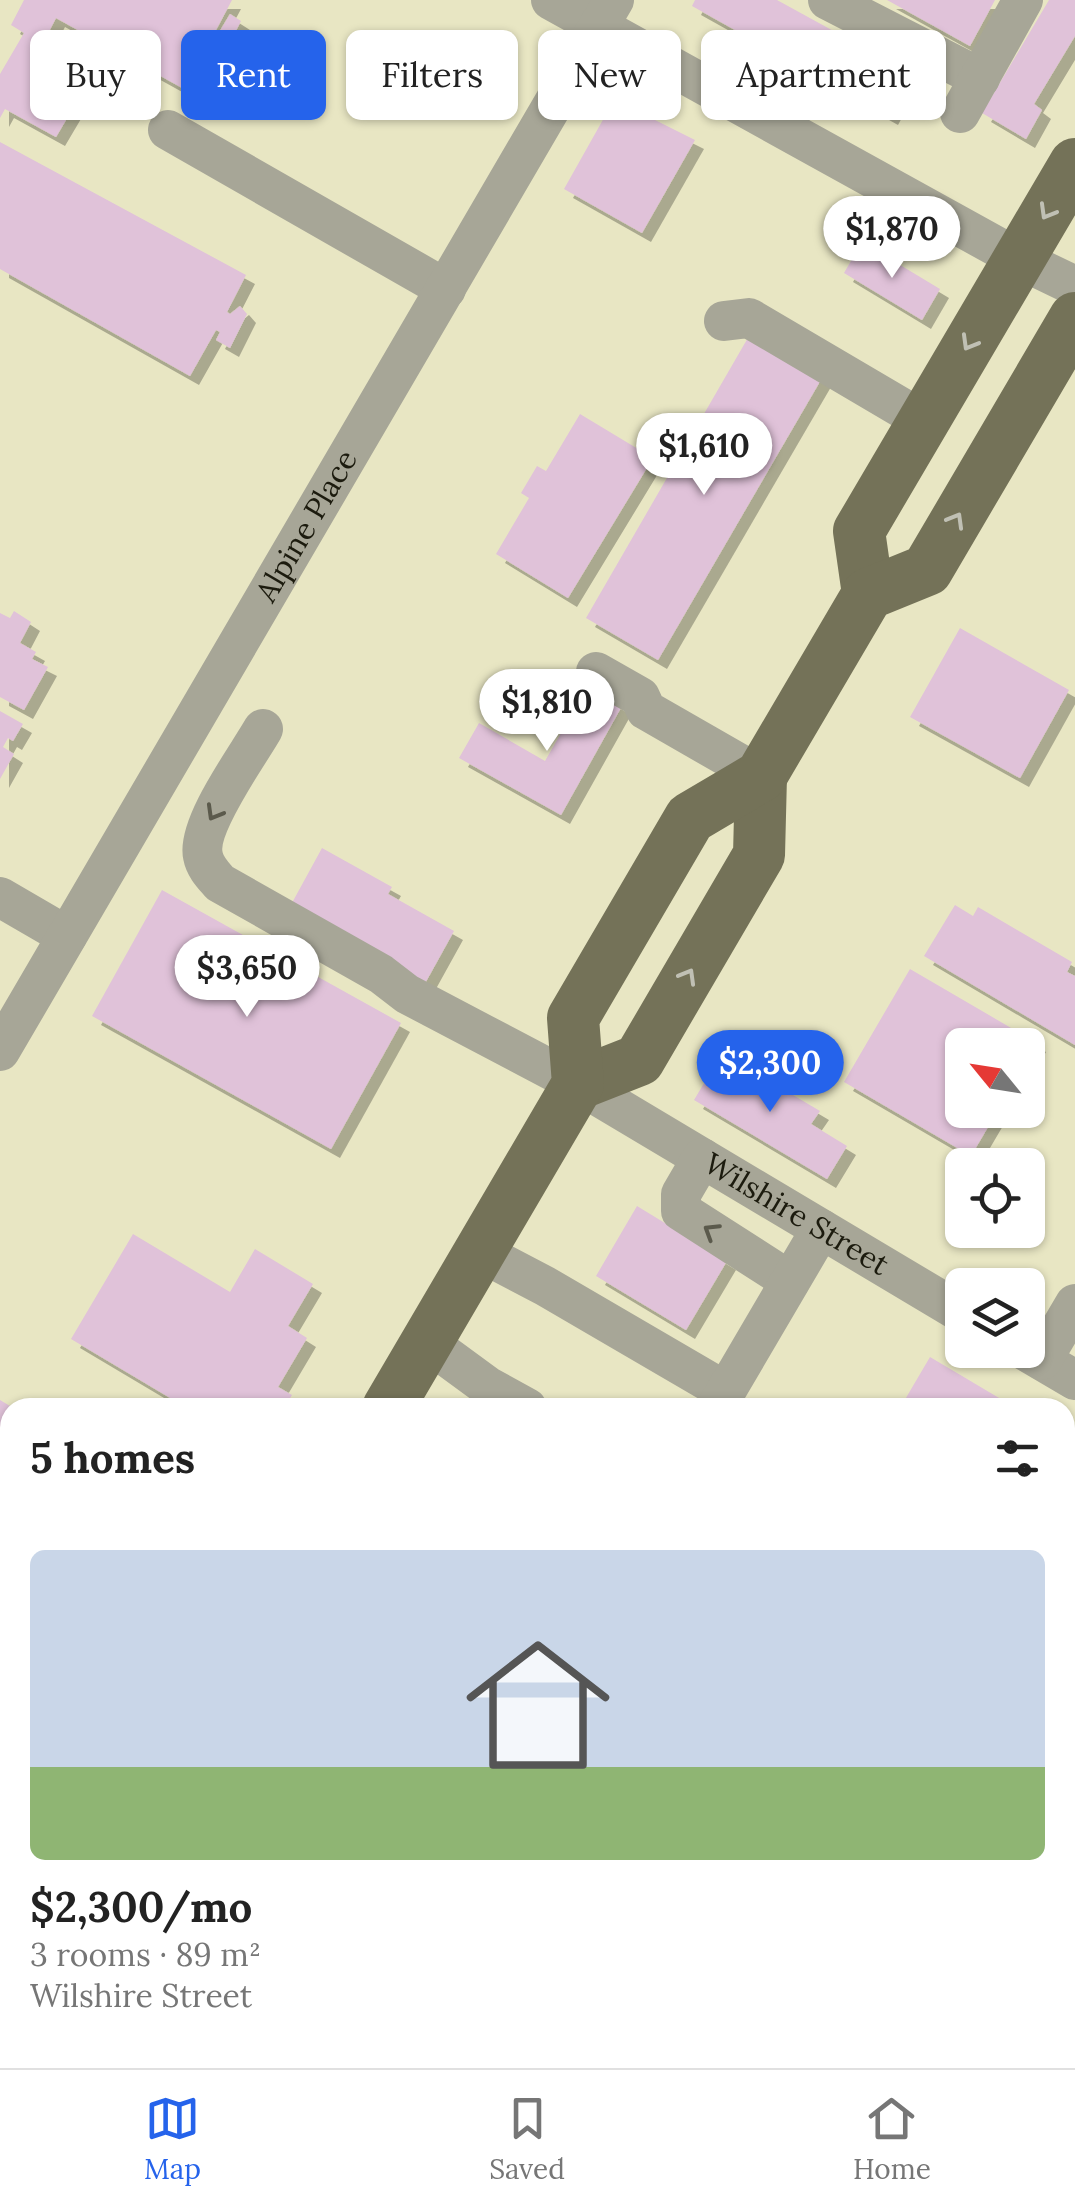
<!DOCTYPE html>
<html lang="en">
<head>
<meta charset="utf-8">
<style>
  body { margin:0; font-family:Lora,serif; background:#f6f6f6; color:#222; height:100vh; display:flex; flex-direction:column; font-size:38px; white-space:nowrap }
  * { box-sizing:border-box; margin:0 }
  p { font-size:32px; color:#767676 }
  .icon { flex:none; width:55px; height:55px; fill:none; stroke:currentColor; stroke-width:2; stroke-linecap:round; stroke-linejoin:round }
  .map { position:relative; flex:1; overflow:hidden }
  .details { position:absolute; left:0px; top:1398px; width:1075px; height:672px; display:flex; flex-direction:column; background:#fff; border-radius:30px 30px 0 0; box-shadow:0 2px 8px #0004 }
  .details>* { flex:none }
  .hud { position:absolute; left:30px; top:30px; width:1015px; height:90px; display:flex; gap:20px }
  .needle { width:65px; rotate:300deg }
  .tools { position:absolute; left:945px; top:1028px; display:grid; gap:20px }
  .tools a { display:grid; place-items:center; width:100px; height:100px; border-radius:15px; background:#fff; box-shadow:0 2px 8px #0004; font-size:50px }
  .price { position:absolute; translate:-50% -85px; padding:0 22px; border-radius:35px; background:#fff; color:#222; font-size:32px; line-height:65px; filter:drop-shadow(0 2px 5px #0008) }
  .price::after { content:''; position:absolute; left:50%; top:60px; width:30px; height:22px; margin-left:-15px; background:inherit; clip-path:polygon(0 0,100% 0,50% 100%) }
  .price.selected { background:#2563eb; color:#fff }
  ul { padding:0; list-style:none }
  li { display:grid; align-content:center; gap:20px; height:530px; padding:0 30px }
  li span { display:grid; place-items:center; height:310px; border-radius:15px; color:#555 }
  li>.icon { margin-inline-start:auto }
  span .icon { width:180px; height:180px; fill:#fffc; stroke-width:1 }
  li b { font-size:42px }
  h2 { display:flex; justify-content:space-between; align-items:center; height:120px; padding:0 30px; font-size:42px }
  .chip { padding:0 35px; border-radius:15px; background:#fff; box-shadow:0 2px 8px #0004; font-size:35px; line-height:90px }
  .chip.selected { background:#2563eb; color:#fff }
  .dock { display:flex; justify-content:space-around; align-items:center; height:140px; border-top:2px solid #e0e0e0; background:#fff; font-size:28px; color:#767676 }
  .dock a { display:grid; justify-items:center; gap:5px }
  .dock .selected { color:#2563eb }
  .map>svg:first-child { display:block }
  .building { fill:#e0c2d9; filter:url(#shadow) }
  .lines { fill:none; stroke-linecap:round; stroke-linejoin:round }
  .minor { stroke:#a7a697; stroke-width:40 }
  .major { stroke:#747258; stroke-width:52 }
  .oneway { stroke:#c0c0b4 }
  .oneway2 { stroke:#5b5a4c }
  .labels { text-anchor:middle; stroke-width:10; stroke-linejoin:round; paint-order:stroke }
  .street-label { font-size:30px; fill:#1c1b0e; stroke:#fff }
</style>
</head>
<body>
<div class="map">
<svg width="1075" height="2068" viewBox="0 0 1075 2068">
  <defs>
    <filter id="shadow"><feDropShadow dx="9" dy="9" stdDeviation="0" flood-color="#0004"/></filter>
  </defs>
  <rect width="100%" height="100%" fill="#e8e6c3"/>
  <!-- building -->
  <g class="building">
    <polygon points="24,0 232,0 215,32 218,34 230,14 241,21 221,60 206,49 184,89 56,18 42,45 97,76 98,93 96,108 79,98 56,137 5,109 0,118 0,74 24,33 11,25"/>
    <polygon points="695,0 777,0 912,74 889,116 692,6"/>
    <polygon points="887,0 995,0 970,46"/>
    <polygon points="1049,0 1075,0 1075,36 1034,104 1042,110 1026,139 982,113"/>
    <polygon points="623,104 695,140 642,233 564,189 609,109"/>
    <polygon points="0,142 246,275 227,312 230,314 240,306 247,314 230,348 216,340 220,332 216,330 190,376 0,269"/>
    <polygon points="862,242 940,289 922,320 844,273"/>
    <polygon points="749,336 822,378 658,660 586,618"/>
    <polygon points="580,414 653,458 568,598 496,554 529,498 521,493 537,466 546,471"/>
    <polygon points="14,611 31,622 20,643 36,652 32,659 48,667 24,710 0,697 0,613 10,618"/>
    <polygon points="960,628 1069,690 1020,778 910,717"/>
    <polygon points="588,686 622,706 561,815 459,758 479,723 545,761"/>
    <polygon points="0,711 23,724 13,741 8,738 3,747 14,754 0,779"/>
    <polygon points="322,848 392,887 388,894 454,931 423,987 287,912"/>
    <polygon points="162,890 401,1023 331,1149 92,1016"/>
    <polygon points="955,905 973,916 978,907 1072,962 1067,972 1075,976 1075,1045 924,956"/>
    <polygon points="910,969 1037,1043 1028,1059 1028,1045 962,1045 962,1110 998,1110 971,1156 844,1082"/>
    <polygon points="722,1053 820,1111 811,1124 847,1146 827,1179 694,1100"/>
    <polygon points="637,1206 727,1261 686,1330 596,1276"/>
    <polygon points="133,1234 230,1292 255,1249 313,1284 288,1326 307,1338 278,1387 292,1395 284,1408 187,1408 71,1339"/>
    <polygon points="930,1357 1016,1408 900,1408"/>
    <polygon points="0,1400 10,1406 10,1500 0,1495"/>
    <polygon points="1075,1527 1075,1574 1065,1568 1065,1544"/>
    <polygon points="1065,1591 1075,1597 1075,1696 1065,1690"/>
    <polygon points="1065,2043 1075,2049 1075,2068 1045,2068 1049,2060 1065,2060"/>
    <polygon points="375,2060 445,2060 441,2068 370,2068"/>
    <polygon points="770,2060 841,2060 854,2068 775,2068 768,2064"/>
  </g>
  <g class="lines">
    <!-- minor -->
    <g class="minor">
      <polyline points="551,0 1019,259 1075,286"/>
      <polyline points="828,0 980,78"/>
      <polyline points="960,113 1023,0"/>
      <polyline points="168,130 446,289"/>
      <polyline points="724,321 749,318 924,421"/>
      <polyline points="596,672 640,697 646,710 761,776"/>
      <path id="s1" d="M263 729C247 757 196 826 203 856 205 867 213 875 220 883L381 974 407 994 578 1084 962 1313"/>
      <polyline points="0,897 67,936"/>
      <path id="s2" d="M0 1051 614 0"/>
      <polyline points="702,1158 681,1194 681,1211 790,1281"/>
      <polyline points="480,1252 545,1286 725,1391"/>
      <polyline points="427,1342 487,1386 527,1408"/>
      <polyline points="1024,1350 1075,1380"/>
      <polyline points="1042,1360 1075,1304"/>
      <polyline points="716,1408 821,1229"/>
      <polyline points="1065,1887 1075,1870"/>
      <polyline points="958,2068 963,2060"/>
    </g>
    <!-- major -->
    <g class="major">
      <polyline points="868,594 859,531 1075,164"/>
      <polyline points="578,1084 639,1060 759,855 761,776"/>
      <polyline points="388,1408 578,1084 573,1018 690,818 761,776 868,594 927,570 1075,318"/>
      <polyline points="0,1992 10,1975"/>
      <polyline points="45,2068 50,2060"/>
    </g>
  </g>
  <!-- one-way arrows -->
  <defs><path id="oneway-chevron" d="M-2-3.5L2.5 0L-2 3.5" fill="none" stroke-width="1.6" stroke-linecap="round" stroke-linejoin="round" transform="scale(2.5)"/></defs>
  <g class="oneway">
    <use href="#oneway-chevron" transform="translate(1047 212) rotate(120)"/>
    <use href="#oneway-chevron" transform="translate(969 343) rotate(120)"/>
    <use href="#oneway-chevron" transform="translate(956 520) rotate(-60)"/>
    <use href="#oneway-chevron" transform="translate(688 976) rotate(-60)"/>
  </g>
  <g class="oneway2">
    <use href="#oneway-chevron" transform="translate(214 813) rotate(120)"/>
    <use href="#oneway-chevron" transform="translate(711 1231) rotate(-148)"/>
  </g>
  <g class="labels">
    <!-- street labels -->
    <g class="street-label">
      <text dy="10" stroke="none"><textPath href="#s2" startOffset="608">Alpine Place</textPath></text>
      <text dy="10" stroke="none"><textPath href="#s1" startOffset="840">Wilshire Street</textPath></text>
    </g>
  </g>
</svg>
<div class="tools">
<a><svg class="needle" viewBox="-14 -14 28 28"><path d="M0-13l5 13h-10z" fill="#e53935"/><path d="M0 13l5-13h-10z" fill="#767676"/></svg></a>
<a><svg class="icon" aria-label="locate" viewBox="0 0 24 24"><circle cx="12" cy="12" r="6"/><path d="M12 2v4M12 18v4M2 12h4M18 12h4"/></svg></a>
<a><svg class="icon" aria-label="layers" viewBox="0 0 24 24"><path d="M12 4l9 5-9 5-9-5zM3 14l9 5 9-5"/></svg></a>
</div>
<b class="price" style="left:892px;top:281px">$1,870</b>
<b class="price" style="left:704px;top:498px">$1,610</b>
<b class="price" style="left:547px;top:754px">$1,810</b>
<b class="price" style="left:247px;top:1020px">$3,650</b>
<b class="price selected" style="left:770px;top:1115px">$2,300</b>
<div class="hud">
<a class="chip">Buy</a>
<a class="chip selected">Rent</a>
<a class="chip">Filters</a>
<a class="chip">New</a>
<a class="chip">Apartment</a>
</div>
<section class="details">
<h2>5 homes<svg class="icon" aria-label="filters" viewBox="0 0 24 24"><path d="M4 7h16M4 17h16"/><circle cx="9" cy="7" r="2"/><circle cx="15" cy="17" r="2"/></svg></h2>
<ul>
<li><span style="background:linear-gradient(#c9d6e8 70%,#8fb573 0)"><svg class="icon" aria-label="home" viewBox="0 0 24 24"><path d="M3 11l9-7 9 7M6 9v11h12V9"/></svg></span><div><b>$2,300/mo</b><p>3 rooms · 89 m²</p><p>Wilshire Street</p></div></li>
</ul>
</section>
</div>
<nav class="dock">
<a class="selected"><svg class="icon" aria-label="map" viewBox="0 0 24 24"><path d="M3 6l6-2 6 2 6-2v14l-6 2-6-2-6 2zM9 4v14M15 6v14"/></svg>Map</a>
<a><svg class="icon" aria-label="saved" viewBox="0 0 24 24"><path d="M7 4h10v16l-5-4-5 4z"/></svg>Saved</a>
<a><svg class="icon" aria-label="home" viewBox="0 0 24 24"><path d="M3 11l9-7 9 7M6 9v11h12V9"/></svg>Home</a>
</nav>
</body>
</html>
